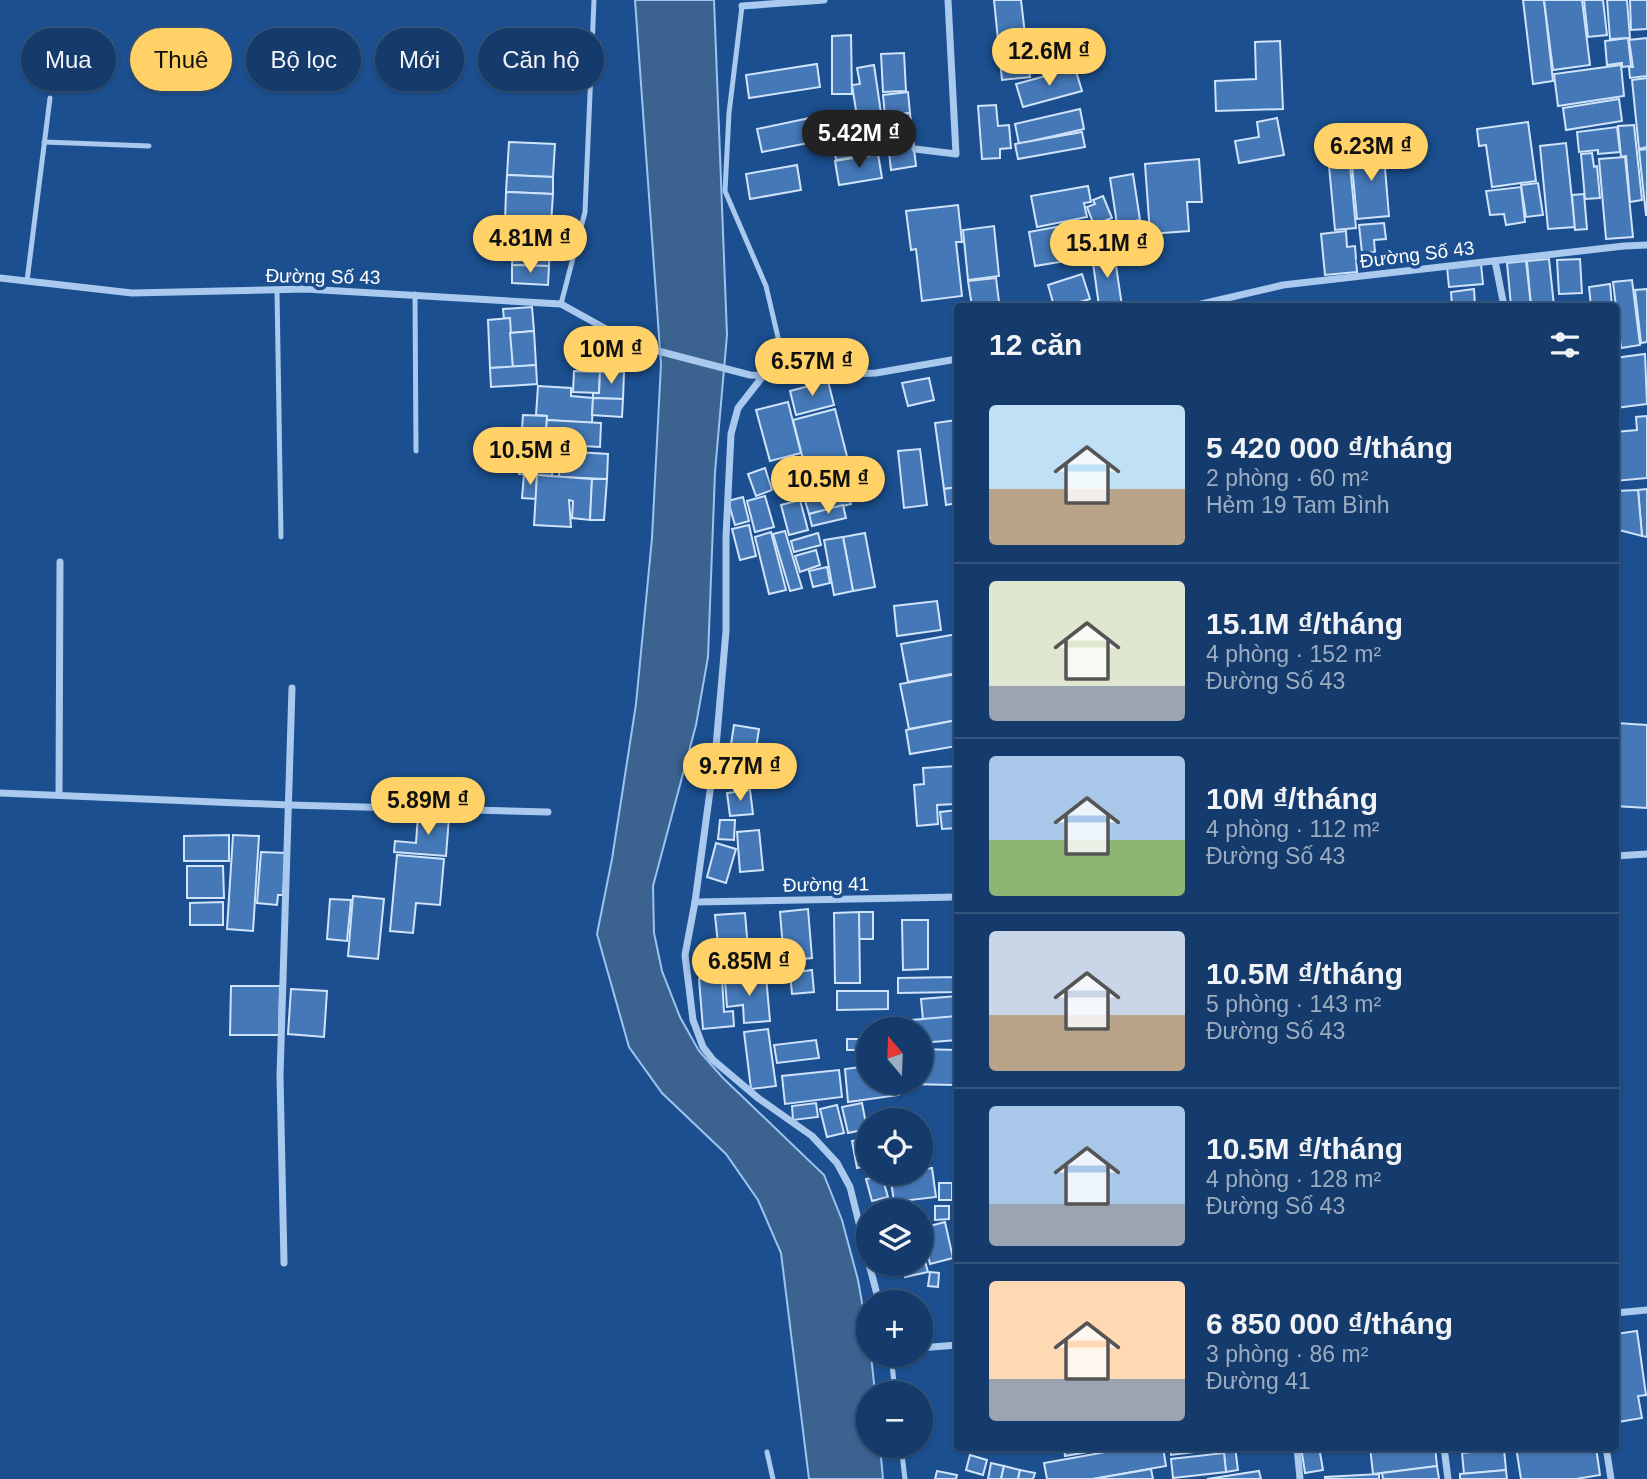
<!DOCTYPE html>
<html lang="vi">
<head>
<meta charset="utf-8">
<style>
  body { margin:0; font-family:Arial,sans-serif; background:#1d4271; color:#f1f3f6; height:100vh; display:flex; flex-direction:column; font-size:26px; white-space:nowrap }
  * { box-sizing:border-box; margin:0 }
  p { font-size:23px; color:#9dadc1 }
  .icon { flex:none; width:38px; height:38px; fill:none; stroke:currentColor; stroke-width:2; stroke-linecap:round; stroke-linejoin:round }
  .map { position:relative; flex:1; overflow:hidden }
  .drawer { position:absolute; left:954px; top:303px; width:665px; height:1148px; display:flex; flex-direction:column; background:#143b6b; border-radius:7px; box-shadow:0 2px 5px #0004,0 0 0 2px #33557e }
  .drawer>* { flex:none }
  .banner { position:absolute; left:21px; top:28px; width:665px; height:63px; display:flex; gap:14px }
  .needle { width:46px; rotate:341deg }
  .fabs { position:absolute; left:856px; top:1017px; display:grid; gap:14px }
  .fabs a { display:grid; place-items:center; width:77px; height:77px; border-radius:50%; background:#143b6b; box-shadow:0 2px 5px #0004,0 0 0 2px #33557e; font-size:35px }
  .price { position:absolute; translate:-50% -60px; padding:0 16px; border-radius:24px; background:#ffd166; color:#111; font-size:23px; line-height:46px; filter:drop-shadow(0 2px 4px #0008) }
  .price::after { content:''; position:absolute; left:50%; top:42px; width:21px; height:16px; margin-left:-10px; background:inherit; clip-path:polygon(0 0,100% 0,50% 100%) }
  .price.current { background:#222; color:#fff }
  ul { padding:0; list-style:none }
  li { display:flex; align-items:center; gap:21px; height:175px; padding:0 35px }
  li+li { border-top:2px solid #33557e }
  li span { display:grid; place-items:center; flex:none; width:196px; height:140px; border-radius:7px; color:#555 }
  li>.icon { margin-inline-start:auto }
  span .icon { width:84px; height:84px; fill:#fffc; stroke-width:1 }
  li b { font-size:30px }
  h2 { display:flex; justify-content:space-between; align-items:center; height:84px; padding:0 35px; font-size:30px }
  .chip { padding:0 24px; border-radius:32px; background:#143b6b; box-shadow:0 2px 5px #0004,0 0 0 2px #33557e; font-size:24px; line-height:63px }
  .chip.current { background:#ffd166; color:#111 }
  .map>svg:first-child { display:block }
  .water { fill:#3c6290; stroke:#9cc4f0; stroke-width:2 }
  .building { fill:#4478b7; stroke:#cfe3fa; stroke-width:2 }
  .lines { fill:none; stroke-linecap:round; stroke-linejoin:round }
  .lane { stroke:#a9c9ee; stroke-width:5 }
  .street { stroke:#a9c9ee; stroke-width:7 }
  .labels { text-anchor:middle; stroke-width:7; stroke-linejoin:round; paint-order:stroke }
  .street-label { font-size:19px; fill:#fff; stroke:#1b4f8f }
</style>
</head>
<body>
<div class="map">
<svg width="1647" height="1479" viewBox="0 0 1647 1479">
  <rect width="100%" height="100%" fill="#1b4f8f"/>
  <!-- water -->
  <polygon class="water" points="635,0 714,0 727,335 715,472 708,657 696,725 653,886 654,933 662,971 680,1017 699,1051 723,1078 824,1175 842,1220 858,1280 868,1336 868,1354 871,1355 875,1393 868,1393 868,1446 880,1446 883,1479 809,1479 781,1253 758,1200 726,1154 662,1093 629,1047 597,934 612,859 636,704 652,538 661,364"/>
  <!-- building -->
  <g class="building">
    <polygon points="994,0 1021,0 1030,77 1002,80"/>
    <polygon points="1523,0 1544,0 1553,81 1533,84"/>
    <polygon points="1544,0 1582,0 1590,65 1553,70"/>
    <polygon points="1584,0 1603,0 1607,35 1588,37"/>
    <polygon points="1607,0 1627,0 1630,38 1610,39"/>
    <polygon points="1630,0 1647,0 1647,29 1631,30"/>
    <polygon points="851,35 852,94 832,94 832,36"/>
    <polygon points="1628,38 1631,66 1622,67 1622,63 1607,65 1605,41"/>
    <polygon points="1647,38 1647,76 1630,78 1629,67 1633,67 1629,40"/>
    <polygon points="1280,41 1283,109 1216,111 1215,81 1256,79 1255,42"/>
    <polygon points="904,53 906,91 883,92 881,54"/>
    <polygon points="817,64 820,87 749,98 746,75"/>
    <polygon points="874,65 881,113 857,117 852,85 860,84 857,68"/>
    <polygon points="1621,65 1624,96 1558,106 1554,74"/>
    <polygon points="1075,68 1082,91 1023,107 1016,84"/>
    <polygon points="1647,78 1647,147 1639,149 1632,80"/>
    <polygon points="908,92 910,113 885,116 883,95"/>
    <polygon points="1619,99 1622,121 1566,130 1563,108"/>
    <polygon points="996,105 998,126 1009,125 1011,148 1000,149 1000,158 982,159 978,106"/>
    <polygon points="1080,109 1084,129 1019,144 1015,124"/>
    <polygon points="910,113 916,166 891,170 885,116"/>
    <polygon points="824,115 829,139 762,152 757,129"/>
    <polygon points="871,115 877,153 836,160 830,122"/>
    <polygon points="1277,118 1284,155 1239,163 1235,141 1259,137 1257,122"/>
    <polygon points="1528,122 1536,181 1492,187 1486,145 1479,146 1477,129"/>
    <polygon points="1634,125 1642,200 1630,202 1626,156 1621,157 1618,126"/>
    <polygon points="1617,127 1620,152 1598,154 1598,150 1579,152 1577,132"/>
    <polygon points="1082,132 1085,147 1018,159 1015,144"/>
    <polygon points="509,142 555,144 553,177 507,175"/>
    <polygon points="1566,143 1575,227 1548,229 1540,146"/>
    <polygon points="1383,144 1389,216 1357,219 1352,165 1359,164 1358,146"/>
    <polygon points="1647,149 1647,215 1646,215 1639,150"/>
    <polygon points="1592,153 1594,167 1597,166 1600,198 1585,199 1581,154"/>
    <polygon points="878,154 882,178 839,185 835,161"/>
    <polygon points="1625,157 1633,237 1606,239 1599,159"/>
    <polygon points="1199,159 1202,202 1187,202 1189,231 1150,234 1145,164"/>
    <polygon points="797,165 801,190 750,199 746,174"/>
    <polygon points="1350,165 1356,228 1335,230 1329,166"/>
    <polygon points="1133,174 1140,220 1117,224 1110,178"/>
    <polygon points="507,175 553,177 553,194 506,192"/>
    <polygon points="1538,183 1543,215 1526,217 1521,185"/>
    <polygon points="1088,186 1091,202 1084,203 1087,217 1037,227 1031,196"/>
    <polygon points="1521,187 1525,222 1506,225 1504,214 1490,215 1486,191"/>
    <polygon points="506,192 553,194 551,224 505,222"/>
    <polygon points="1584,194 1587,229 1575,230 1572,195"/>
    <polygon points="1103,196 1112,218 1094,225 1087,207 1095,204 1093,200"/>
    <polygon points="958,205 962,242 956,242 962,296 922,301 916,249 911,250 906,211"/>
    <polygon points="505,222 551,224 550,249 504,247"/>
    <polygon points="1078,223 1084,258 1035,266 1029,232"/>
    <polygon points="1384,223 1386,239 1374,240 1375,252 1362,253 1359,225"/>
    <polygon points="994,226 999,276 968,280 963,230"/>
    <polygon points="1346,231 1347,247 1355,246 1357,272 1325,275 1321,234"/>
    <polygon points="1101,232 1104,246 1085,250 1082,236"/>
    <polygon points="513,247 550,249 549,266 512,265"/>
    <polygon points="1114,252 1122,306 1099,306 1092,256"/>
    <polygon points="1549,259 1554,306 1531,306 1527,261"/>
    <polygon points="1580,259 1582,293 1559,294 1557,260"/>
    <polygon points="1526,261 1531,306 1511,306 1507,263"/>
    <polygon points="1481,264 1483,284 1449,287 1447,267"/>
    <polygon points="512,265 549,266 548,285 512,283"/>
    <polygon points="1082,274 1090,299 1067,306 1054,306 1048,285"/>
    <polygon points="996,278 999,302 972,306 968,281"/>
    <polygon points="1632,280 1640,345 1621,348 1613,282"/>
    <polygon points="1610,284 1612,306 1591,306 1589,287"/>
    <polygon points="1474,289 1475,306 1452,306 1451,292"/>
    <polygon points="1647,289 1647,342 1641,343 1635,290"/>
    <polygon points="532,307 534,331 510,333 510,318 504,319 503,309"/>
    <polygon points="510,318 513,367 490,368 488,320"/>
    <polygon points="534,331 536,365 513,367 510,333"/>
    <polygon points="1645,354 1647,404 1615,408 1615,358"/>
    <polygon points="536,365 537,384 491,387 490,368"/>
    <polygon points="574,371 600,372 599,393 573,392"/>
    <polygon points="600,372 624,372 623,399 593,398 593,393 599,393"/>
    <polygon points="929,378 934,400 908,406 902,383"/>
    <polygon points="828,381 834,405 796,415 790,391"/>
    <polygon points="538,386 571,388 571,396 593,398 592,423 547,420 547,416 536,415"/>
    <polygon points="593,398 623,399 622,417 592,415"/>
    <polygon points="788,402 801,453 770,461 756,410"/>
    <polygon points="835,409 851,472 809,483 793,420"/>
    <polygon points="523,415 547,416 545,444 521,442"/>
    <polygon points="1647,416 1647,478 1615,481 1615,432 1637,430 1636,417"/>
    <polygon points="547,420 601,423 600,447 545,444"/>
    <polygon points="957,420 957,487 944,489 935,423"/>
    <polygon points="521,442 555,444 552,476 519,474"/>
    <polygon points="920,449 927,505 904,508 898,451"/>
    <polygon points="560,451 608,454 607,479 559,477"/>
    <polygon points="803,459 811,489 797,493 790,462"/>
    <polygon points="765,468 772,490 756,496 748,474"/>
    <polygon points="524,474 537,475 536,499 522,498"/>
    <polygon points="537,475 592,479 590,520 572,518 573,501 569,500 571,527 534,525"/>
    <polygon points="592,479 607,479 604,520 590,520"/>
    <polygon points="845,483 851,504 809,514 803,494"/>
    <polygon points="957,487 957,503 946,505 944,489"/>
    <polygon points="1647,489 1647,537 1642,536 1638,490"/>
    <polygon points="1638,490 1642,536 1615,529 1615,491"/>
    <polygon points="765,496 774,527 755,532 747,501"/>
    <polygon points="743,497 749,521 735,525 728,501"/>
    <polygon points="800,500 808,530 789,535 781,505"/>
    <polygon points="843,505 846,518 812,526 809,514"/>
    <polygon points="749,525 756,556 740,560 732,529"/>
    <polygon points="785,531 802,588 790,591 773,534"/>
    <polygon points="771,532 786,590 769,594 755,537"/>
    <polygon points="818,533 821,545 794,552 791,541"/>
    <polygon points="865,533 875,587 853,591 843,537"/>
    <polygon points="843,537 853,591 834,595 824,540"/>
    <polygon points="816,550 820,565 800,572 795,556"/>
    <polygon points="827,567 830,583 813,587 809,571"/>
    <polygon points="937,601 941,630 897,636 894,606"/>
    <polygon points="957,634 957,673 908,682 901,644"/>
    <polygon points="957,674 957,720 909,729 900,684"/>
    <polygon points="957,720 957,746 910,754 906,730"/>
    <polygon points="1617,723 1647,725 1647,808 1615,806"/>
    <polygon points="734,725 759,729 750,787 725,783"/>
    <polygon points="957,766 957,788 954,788 955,804 937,805 938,824 917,826 914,785 924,784 923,768"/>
    <polygon points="750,790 753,814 730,816 727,793"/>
    <polygon points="957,810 957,828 942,829 940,812"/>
    <polygon points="418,815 449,817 446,856 394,852 395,841 416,843"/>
    <polygon points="720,820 735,820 734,840 718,839"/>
    <polygon points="759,830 763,870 740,872 737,832"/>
    <polygon points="229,835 229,861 184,861 184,836"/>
    <polygon points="233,835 259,836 253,931 227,929"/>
    <polygon points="716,843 736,849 726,883 707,877"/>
    <polygon points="261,852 286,853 283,895 278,895 277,905 257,903"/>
    <polygon points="397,855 444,859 440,905 416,903 413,933 390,931"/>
    <polygon points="187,866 223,866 224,898 187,898"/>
    <polygon points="353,896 384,899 378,959 348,956"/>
    <polygon points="330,899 351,900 347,941 327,939"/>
    <polygon points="223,902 223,925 190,925 190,903"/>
    <polygon points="808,909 812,958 784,961 780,912"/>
    <rect x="859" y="912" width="14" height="27"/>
    <polygon points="859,912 860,983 835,983 834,913"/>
    <polygon points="745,913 750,972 721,974 715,915"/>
    <polygon points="902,920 928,920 928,969 903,970"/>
    <polygon points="770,944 772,970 750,972 747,946"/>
    <polygon points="812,970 814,992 792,994 790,973"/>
    <polygon points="766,976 770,1021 744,1023 743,1005 727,1007 725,980"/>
    <polygon points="722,977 724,1012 733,1011 734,1026 703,1029 699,979"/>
    <polygon points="957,977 957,992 898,993 898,978"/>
    <polygon points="231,986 280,986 279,1035 230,1035"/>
    <polygon points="291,989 327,991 324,1037 288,1034"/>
    <polygon points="837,991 888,991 888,1009 837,1010"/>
    <polygon points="957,996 957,1016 923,1020 921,999"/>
    <polygon points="957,1016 957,1040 920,1043 920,1029 901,1029 900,1021"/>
    <polygon points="768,1029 776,1086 751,1089 744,1032"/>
    <polygon points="847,1039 868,1039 867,1050 847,1050"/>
    <polygon points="816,1040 819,1058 777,1063 774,1045"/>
    <polygon points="920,1049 957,1050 955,1085 908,1084 908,1082 920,1082"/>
    <polygon points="868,1066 868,1082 898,1082 899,1095 848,1102 845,1069"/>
    <polygon points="839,1070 842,1097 785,1104 782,1076"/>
    <polygon points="816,1103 818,1117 793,1120 792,1106"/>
    <polygon points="862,1103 867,1129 848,1133 842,1107"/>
    <polygon points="837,1105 844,1133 827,1137 820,1109"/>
    <polygon points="925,1126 931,1153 920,1156 920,1127"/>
    <polygon points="868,1138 868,1166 857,1168 852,1141"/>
    <polygon points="954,1150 957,1150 957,1205"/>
    <polygon points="932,1168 936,1197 894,1202 890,1174 920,1172 920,1170"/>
    <polygon points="882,1176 888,1197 872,1201 866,1179"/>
    <rect x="939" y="1183" width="13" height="17"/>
    <polygon points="935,1206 949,1206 949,1219 935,1220"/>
    <polygon points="945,1222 953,1258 930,1264 922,1228"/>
    <polygon points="920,1243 928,1272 905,1277 902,1264 920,1264"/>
    <polygon points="930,1272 939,1273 938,1287 928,1286"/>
    <polygon points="1637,1331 1646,1395 1638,1396 1642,1418 1618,1422 1615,1401 1615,1334"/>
    <polygon points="1064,1447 1116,1447 1065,1456"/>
    <polygon points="1134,1447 1163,1447 1166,1466 1093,1479 1047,1479 1044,1463"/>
    <polygon points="1170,1447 1202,1447 1202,1451 1171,1455"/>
    <polygon points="1223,1447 1235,1447 1238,1470 1226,1472"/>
    <polygon points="1301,1447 1319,1447 1323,1470 1305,1473"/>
    <polygon points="1370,1447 1435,1447 1437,1466 1373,1474"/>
    <polygon points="1516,1447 1596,1447 1600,1475 1576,1479 1521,1479"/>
    <polygon points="1504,1449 1506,1470 1464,1474 1462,1453"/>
    <polygon points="1224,1453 1226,1472 1173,1478 1171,1459"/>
    <polygon points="970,1455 987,1460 983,1475 966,1470"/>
    <polygon points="991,1463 1004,1466 1001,1479 988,1479"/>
    <polygon points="1004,1466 1020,1470 1018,1479 1001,1479"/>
    <polygon points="1437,1466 1439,1479 1383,1479 1382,1473"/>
    <polygon points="1151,1469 1153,1479 1093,1479"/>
    <polygon points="1020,1470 1035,1473 1033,1479 1018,1479"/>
    <polygon points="1506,1470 1507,1479 1460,1479 1460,1474"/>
    <polygon points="937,1471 957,1475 956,1479 935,1479"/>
    <polygon points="1259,1471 1261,1479 1207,1479"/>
    <polygon points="1379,1474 1379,1479 1325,1479 1325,1477"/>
  </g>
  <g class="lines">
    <!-- lane -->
    <g class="lane">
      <polyline points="742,6 729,113 725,191 766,286 787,376"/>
      <polyline points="44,142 149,146"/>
      <polyline points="27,281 50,98"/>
      <polyline points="277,290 281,537"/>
      <polyline points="415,294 416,451"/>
      <polyline points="561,304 585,212 594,0"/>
      <polyline points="891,1354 895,1393"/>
      <polyline points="901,1446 905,1479"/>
      <polyline points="767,1452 773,1479"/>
    </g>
    <!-- street -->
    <g class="street">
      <polyline points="742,6 824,0"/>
      <polyline points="915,149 956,154 948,0"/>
      <polyline points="1495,261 1504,306"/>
      <polyline points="0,278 132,293 305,289 561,304 635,345 750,375 787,376 876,373 957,359"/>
      <polyline points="1193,306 1283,285 1624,246 1647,245"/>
      <polyline points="763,376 738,408 731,434 726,537 726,631 716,747 695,902 685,955 693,1020 703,1047 713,1060 758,1098 812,1136 837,1163 850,1187 868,1259"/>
      <polyline points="0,793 289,805 548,812"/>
      <polyline points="59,795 60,562"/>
      <polyline points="1615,856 1647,854"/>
      <polyline points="695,902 957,897"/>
      <polyline points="284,1263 280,1076 292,688"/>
      <polyline points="869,1264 879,1302"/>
      <polyline points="1615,1313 1647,1310"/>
      <polyline points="920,1348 957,1345"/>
      <polyline points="1297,1447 1300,1479"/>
      <polyline points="1444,1447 1448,1479"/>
      <polyline points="1606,1447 1611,1479"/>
    </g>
  </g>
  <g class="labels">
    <!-- street labels -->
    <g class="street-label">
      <text transform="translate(1417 254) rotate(-7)" y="7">Đường Số 43</text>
      <text transform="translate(323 276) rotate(1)" y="7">Đường Số 43</text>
      <text transform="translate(826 884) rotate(-1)" y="7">Đường 41</text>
    </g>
  </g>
</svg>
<div class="fabs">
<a><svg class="needle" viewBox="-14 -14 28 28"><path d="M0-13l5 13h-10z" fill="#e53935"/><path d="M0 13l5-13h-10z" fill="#9dadc1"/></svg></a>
<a><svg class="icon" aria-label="locate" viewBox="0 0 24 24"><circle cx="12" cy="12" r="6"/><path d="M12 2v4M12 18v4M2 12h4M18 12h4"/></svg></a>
<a><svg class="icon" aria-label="layers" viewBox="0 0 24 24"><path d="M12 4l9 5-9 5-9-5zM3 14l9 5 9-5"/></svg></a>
<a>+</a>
<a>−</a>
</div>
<b class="price" style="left:1049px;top:88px">12.6M ₫</b>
<b class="price current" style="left:859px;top:170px">5.42M ₫</b>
<b class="price" style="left:1371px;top:183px">6.23M ₫</b>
<b class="price" style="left:530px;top:275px">4.81M ₫</b>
<b class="price" style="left:1107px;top:280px">15.1M ₫</b>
<b class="price" style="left:611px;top:386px">10M ₫</b>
<b class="price" style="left:812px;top:398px">6.57M ₫</b>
<b class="price" style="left:530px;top:487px">10.5M ₫</b>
<b class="price" style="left:828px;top:516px">10.5M ₫</b>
<b class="price" style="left:740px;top:803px">9.77M ₫</b>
<b class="price" style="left:428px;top:837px">5.89M ₫</b>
<b class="price" style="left:749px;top:998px">6.85M ₫</b>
<div class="banner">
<a class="chip">Mua</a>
<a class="chip current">Thuê</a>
<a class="chip">Bộ lọc</a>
<a class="chip">Mới</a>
<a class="chip">Căn hộ</a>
</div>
<section class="drawer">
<h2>12 căn<svg class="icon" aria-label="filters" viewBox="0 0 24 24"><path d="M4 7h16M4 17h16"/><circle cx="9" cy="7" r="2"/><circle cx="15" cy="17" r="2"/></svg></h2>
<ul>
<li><span style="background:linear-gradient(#bfe0f5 60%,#b9a48a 0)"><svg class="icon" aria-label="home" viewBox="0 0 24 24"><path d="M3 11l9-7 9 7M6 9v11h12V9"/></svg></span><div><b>5 420 000 ₫/tháng</b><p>2 phòng · 60 m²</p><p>Hẻm 19 Tam Bình</p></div></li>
<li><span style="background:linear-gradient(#dfe7d0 75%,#9aa5b1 0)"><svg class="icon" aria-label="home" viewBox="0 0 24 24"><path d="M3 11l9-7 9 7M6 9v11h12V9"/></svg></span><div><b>15.1M ₫/tháng</b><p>4 phòng · 152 m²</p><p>Đường Số 43</p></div></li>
<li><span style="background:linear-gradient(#a9c7e8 60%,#8fb573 0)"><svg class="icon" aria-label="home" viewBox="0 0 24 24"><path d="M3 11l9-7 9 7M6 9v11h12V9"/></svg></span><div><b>10M ₫/tháng</b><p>4 phòng · 112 m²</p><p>Đường Số 43</p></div></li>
<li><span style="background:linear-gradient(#c9d6e8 60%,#b9a48a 0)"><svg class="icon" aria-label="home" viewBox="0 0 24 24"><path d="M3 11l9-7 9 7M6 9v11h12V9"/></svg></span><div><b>10.5M ₫/tháng</b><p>5 phòng · 143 m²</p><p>Đường Số 43</p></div></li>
<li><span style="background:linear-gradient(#a9c7e8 70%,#9aa5b1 0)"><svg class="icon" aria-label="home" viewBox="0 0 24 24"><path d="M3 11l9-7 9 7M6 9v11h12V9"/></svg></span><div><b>10.5M ₫/tháng</b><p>4 phòng · 128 m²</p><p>Đường Số 43</p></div></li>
<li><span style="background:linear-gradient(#ffd9b3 70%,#9aa5b1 0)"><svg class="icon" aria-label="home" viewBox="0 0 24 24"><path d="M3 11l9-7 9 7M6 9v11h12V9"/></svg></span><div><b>6 850 000 ₫/tháng</b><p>3 phòng · 86 m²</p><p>Đường 41</p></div></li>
</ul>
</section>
</div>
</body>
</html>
